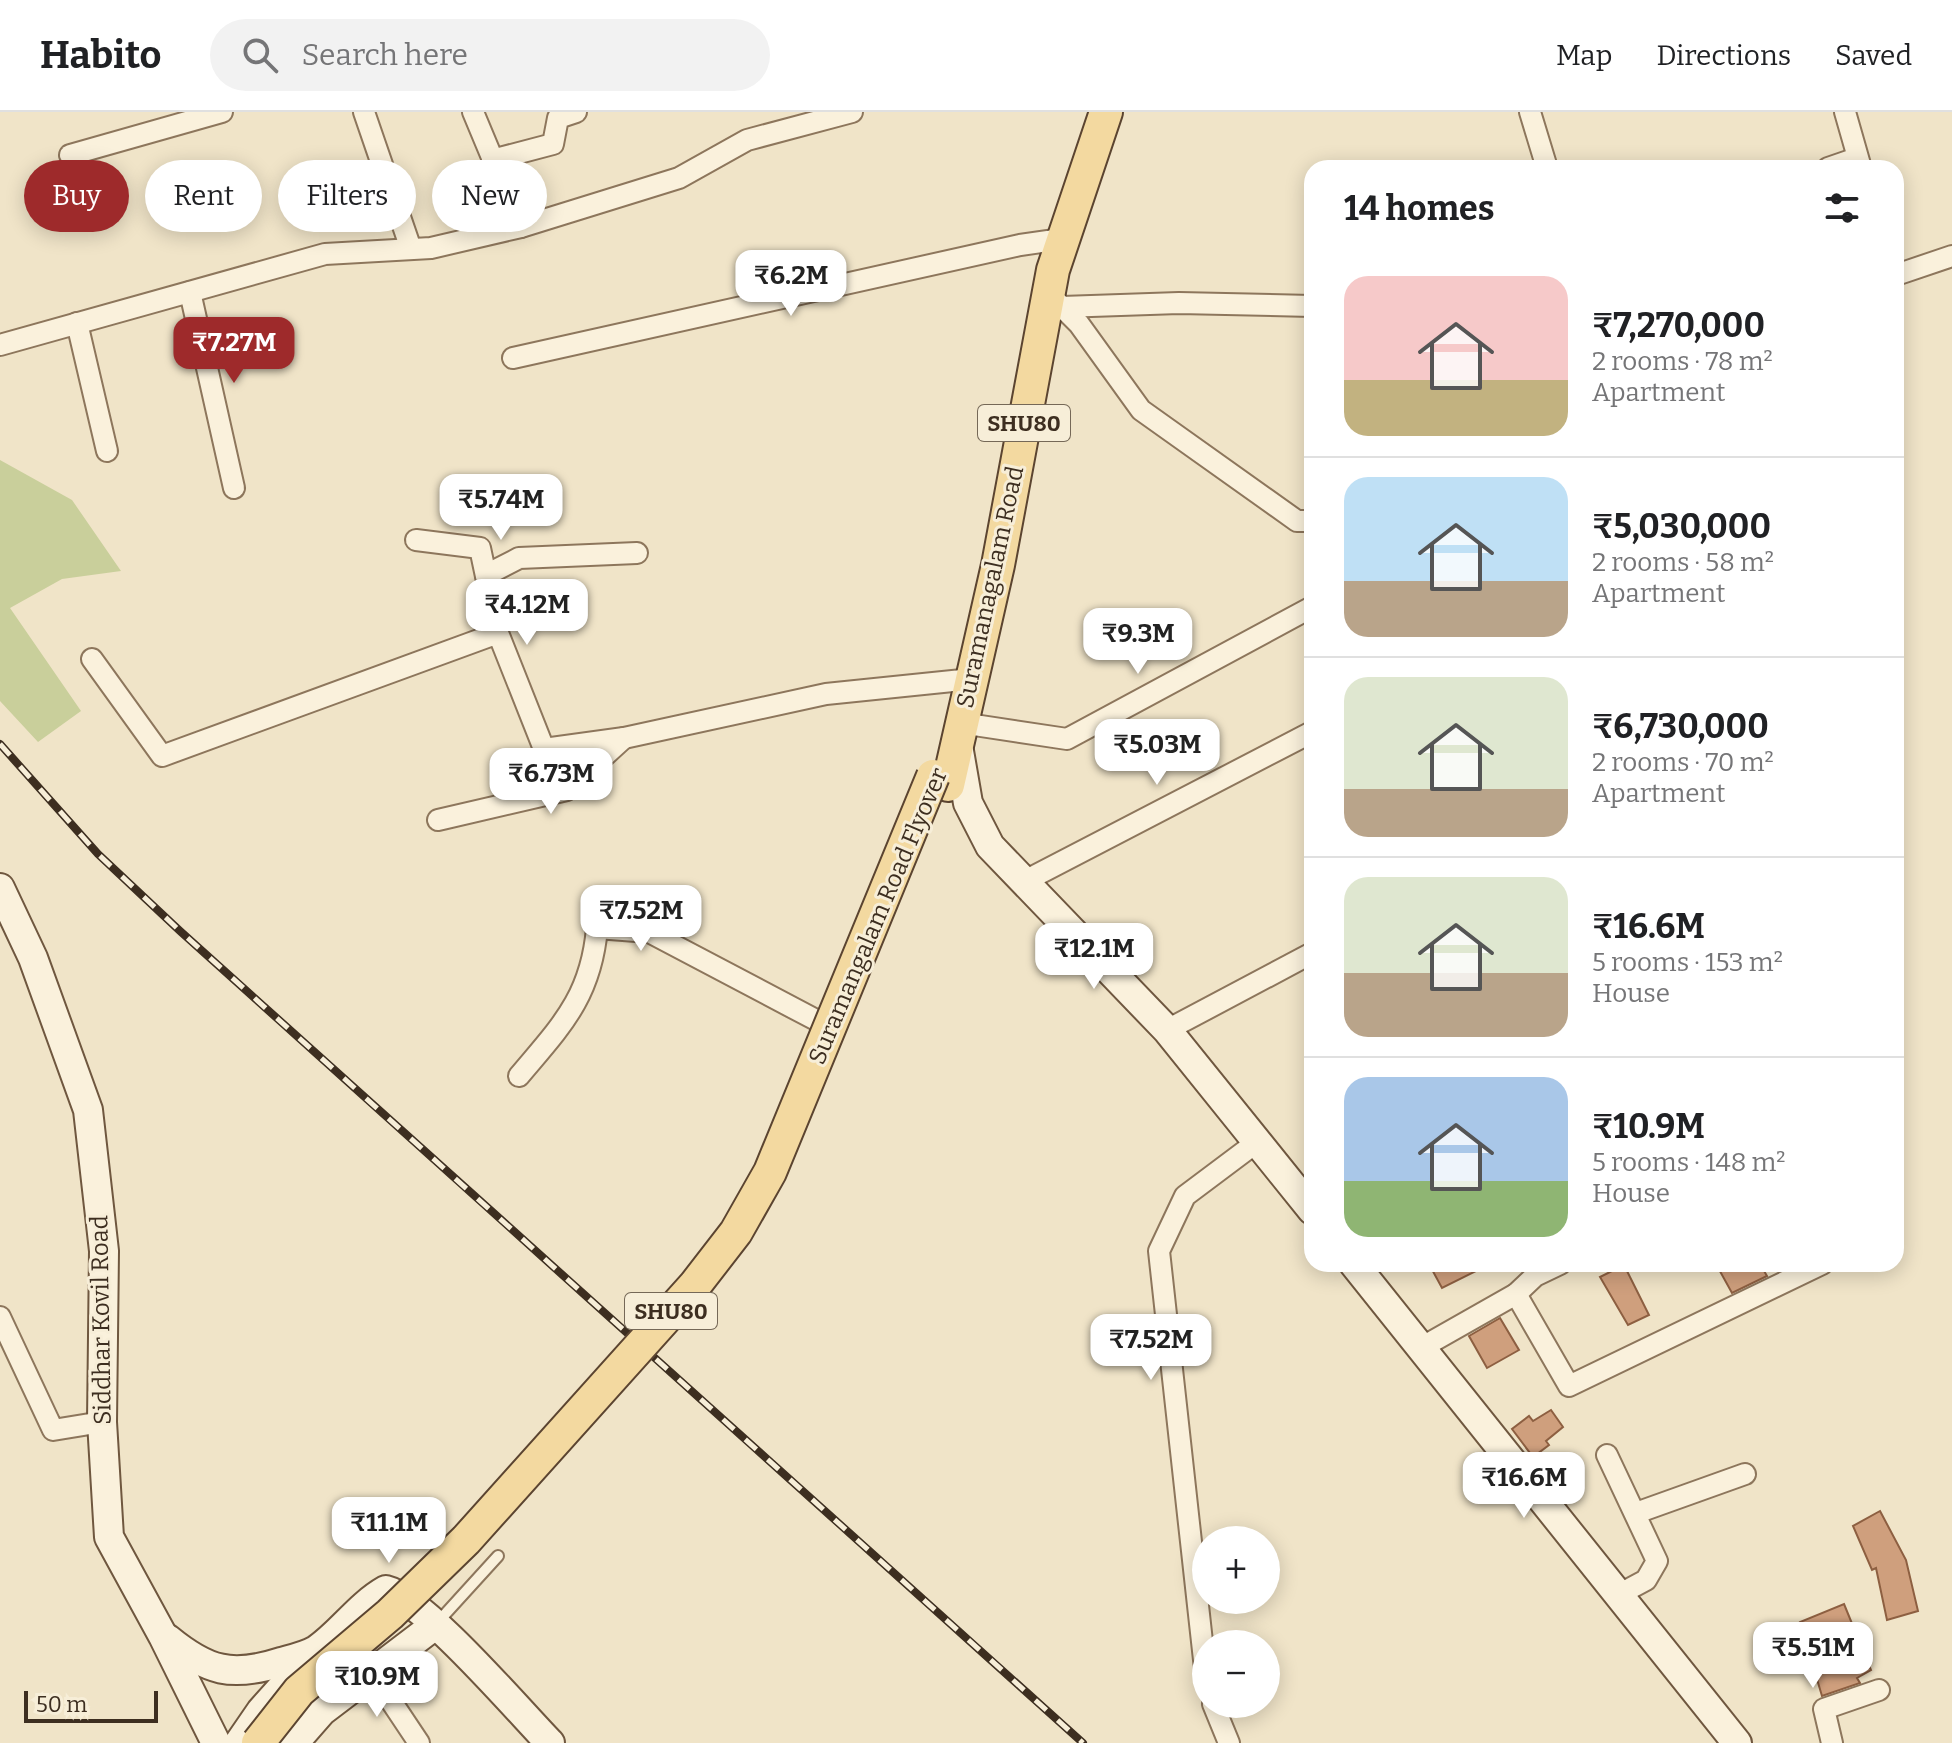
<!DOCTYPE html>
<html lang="en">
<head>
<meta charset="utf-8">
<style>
  body { margin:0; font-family:Bitter,serif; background:#f2f2f2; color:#202124; height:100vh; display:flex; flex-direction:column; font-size:30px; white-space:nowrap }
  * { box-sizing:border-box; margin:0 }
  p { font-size:26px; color:#757577 }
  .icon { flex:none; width:44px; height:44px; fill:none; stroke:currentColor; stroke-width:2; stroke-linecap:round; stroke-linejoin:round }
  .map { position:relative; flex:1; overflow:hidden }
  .details { position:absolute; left:1304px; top:48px; width:600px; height:1112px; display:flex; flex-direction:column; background:#fff; border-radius:24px; box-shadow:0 4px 20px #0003 }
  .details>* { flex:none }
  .top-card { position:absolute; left:24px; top:48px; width:760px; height:72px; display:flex; gap:16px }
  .buttons { position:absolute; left:1192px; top:1414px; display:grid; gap:16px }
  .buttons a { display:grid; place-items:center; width:88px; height:88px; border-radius:50%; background:#fff; box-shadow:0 4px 20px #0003; font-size:40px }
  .scale { position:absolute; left:24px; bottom:20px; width:134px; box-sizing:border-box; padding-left:8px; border:4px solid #3d2e20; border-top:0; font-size:22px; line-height:28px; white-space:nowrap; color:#3d2e20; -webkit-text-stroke:6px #f7eed8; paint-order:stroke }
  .price { position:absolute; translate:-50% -68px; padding:0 18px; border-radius:16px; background:#fff; color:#222; font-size:26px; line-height:52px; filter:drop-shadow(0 2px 4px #0008) }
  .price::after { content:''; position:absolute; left:50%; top:48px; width:24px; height:18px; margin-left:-12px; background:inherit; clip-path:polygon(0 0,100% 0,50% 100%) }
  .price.selected { background:#9e2a2b; color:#fff }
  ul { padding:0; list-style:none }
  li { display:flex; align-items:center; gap:24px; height:200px; padding:0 40px }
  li+li { border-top:2px solid #e0e0e0 }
  li span { display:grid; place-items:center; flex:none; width:224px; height:160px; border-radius:24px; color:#555 }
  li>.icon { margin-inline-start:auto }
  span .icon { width:96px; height:96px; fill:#fffc; stroke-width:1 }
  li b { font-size:34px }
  h2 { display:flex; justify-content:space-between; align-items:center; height:96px; padding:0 40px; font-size:34px }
  .pill { padding:0 28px; border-radius:36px; background:#fff; box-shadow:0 4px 20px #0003; font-size:28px; line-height:72px }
  .pill.selected { background:#9e2a2b; color:#fff }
  header { display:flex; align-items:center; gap:48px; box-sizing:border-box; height:112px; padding:0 40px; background:#fff; border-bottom:2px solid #e0e0e0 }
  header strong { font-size:38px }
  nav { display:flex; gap:44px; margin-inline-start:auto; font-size:28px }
  .search { width:560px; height:72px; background:#f2f2f2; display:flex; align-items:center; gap:20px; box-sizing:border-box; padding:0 28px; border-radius:44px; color:#757577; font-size:30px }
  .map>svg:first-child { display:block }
  .green { fill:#c9cf9b }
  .building { fill:#cf9f7d; stroke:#8d5f41; stroke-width:2 }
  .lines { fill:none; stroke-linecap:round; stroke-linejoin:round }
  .lane-casing { stroke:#8d765c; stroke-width:14 }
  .street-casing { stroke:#8d765c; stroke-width:24 }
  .secondary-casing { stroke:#6f573f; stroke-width:32 }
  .primary-casing { stroke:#5b4430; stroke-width:36 }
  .lane { stroke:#faf1dc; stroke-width:10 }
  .street { stroke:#faf1dc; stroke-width:20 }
  .secondary { stroke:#faf1dc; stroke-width:28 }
  .primary { stroke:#f3d9a0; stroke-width:32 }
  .rail-casing { stroke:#3d2e20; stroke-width:8 }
  .rail { stroke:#f7eed8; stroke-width:5; stroke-dasharray:15; stroke-linecap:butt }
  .primary-bridge-casing { stroke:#5b4430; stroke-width:36; stroke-linecap:butt }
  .primary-bridge { stroke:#f3d9a0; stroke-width:32 }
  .labels { text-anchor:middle; stroke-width:6; stroke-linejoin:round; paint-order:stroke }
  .shield { fill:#f7eed8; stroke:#756857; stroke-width:2 }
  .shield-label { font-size:22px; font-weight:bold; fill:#3d2e20 }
  .street-label { font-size:24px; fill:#3d2e20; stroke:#f7eed8 }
</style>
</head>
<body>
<header>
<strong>Habito</strong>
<div class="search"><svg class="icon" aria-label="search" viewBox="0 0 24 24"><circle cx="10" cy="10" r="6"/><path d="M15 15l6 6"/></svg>Search here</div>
<nav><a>Map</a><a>Directions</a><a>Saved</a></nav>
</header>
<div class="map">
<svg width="1952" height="1631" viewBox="0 0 1952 1631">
  <rect width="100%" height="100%" fill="#f0e4c8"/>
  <!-- green -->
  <polygon class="green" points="0,348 72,388 121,459 62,467 10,496 81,599 38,630 0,589"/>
  <!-- building -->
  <g class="building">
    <polygon points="1429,1152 1490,1152 1442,1176"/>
    <polygon points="1716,1152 1760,1152 1767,1164 1732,1181"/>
    <polygon points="1624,1153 1649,1203 1628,1213 1600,1165"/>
    <polygon points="1500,1206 1519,1238 1487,1256 1469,1224"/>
    <polygon points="1551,1298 1563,1315 1546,1329 1549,1333 1533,1345 1512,1317 1529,1304 1533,1309"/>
    <polygon points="1880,1399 1906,1448 1918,1499 1887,1508 1876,1456 1872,1458 1853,1414"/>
    <polygon points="1844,1492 1871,1558 1857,1566 1860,1571 1822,1584 1800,1510"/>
  </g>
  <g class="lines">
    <defs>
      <polyline id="lane" points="437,1511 498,1444"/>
      <g id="street">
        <polyline points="364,0 411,137"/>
        <polyline points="473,0 521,115 679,66 747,28 852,0"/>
        <polyline points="1530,0 1547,56"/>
        <polyline points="1845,0 1861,56"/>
        <polyline points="70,43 222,0"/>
        <polyline points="492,48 553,32 558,6 576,0"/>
        <polyline points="1828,56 1857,46"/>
        <polyline points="1896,163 1952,144"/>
        <polyline points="190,180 234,376"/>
        <polyline points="1048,181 1079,212 1141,298 1297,409 1312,409"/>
        <polyline points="1062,195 1179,191 1312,194"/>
        <polyline points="77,211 107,339"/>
        <polyline points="0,233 325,142 431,136 521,115"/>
        <polyline points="513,246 1020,133 1062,127"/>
        <polyline points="416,428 480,436 498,521"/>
        <polyline points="486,463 519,446 637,441"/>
        <polyline points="92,547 162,644 498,521 544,637 624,626 826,582 972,567"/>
        <polyline points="961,611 1067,627 1312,495"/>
        <polyline points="438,708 567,678 624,626"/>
        <polyline points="1023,770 1312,620"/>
        <polyline points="1167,918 1312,841"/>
        <path d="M519 964C561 914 591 885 597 816L649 820 818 909"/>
        <polyline points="1516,1182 1535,1164 1560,1152"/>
        <polyline points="0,1205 53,1318 102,1310"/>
        <polyline points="1419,1237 1516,1182 1569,1274 1822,1152"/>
        <polyline points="1607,1343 1657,1449 1646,1468 1618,1483"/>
        <polyline points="1636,1401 1745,1362"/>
        <polyline points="371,1559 419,1631"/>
        <polyline points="1206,1566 1159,1139 1185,1084 1257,1030"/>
        <polyline points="1213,1592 1229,1631"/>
        <polyline points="1832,1631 1824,1597 1879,1578"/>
      </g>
      <g id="secondary">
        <polyline points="959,639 968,691 990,734 1167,918 1312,1098"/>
        <polyline points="0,776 33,846 88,998 104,1139 102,1310 109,1425 163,1524 216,1631"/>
        <polyline points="1354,1152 1737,1631"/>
        <path d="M168 1527C207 1559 232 1566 281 1550 292 1547 306 1544 316 1538 341 1521 358 1494 386 1478 423 1487 518 1598 550 1631"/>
        <polyline points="239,1631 261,1599 303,1552"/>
        <polyline points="294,1631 322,1599 435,1513"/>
      </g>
      <polyline id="primary" points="948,673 998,453 1053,158 1106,0"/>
    </defs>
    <!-- lane casing -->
    <use href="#lane" class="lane-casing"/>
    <!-- street casing -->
    <use href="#street" class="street-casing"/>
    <!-- secondary casing -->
    <use href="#secondary" class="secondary-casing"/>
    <!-- primary casing -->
    <use href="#primary" class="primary-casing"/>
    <!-- lane -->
    <use href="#lane" class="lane"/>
    <!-- street -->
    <use href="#street" class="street"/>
    <!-- secondary -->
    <use href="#secondary" class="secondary"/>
    <!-- primary -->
    <use href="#primary" class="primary"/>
    <defs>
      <polyline id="rail" points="0,632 98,742 180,819 1083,1631"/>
    </defs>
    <!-- rail casing -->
    <use href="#rail" class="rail-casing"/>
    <!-- rail -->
    <use href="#rail" class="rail"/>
    <defs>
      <polyline id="primary-bridge" points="258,1631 299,1579 390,1502 466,1428 695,1173 736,1120 770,1060 933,664"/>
    </defs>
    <!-- primary-bridge casing -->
    <use href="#primary-bridge" class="primary-bridge-casing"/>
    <!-- primary-bridge -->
    <use href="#primary-bridge" class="primary-bridge"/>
  </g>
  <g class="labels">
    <!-- shield labels -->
    <g class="shield">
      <rect x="978" y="293" width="92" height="36" rx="6"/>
      <rect x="625" y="1181" width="92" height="36" rx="6"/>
    </g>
    <g class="shield-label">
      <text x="1024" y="319">SHU80</text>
      <text x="671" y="1207">SHU80</text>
    </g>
    <!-- street labels -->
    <g class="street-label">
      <text transform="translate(990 475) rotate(-78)" y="8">Suramanagalam Road</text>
      <text transform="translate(878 804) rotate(-67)" y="8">Suramangalam Road Flyover</text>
      <text transform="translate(101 1208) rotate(-91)" y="8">Siddhar Kovil Road</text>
    </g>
  </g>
</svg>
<div class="buttons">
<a>+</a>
<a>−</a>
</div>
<div class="scale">50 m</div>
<b class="price" style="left:791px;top:206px">₹6.2M</b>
<b class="price selected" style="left:234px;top:273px">₹7.27M</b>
<b class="price" style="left:501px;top:430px">₹5.74M</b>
<b class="price" style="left:527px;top:535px">₹4.12M</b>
<b class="price" style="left:1138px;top:564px">₹9.3M</b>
<b class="price" style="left:1157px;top:675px">₹5.03M</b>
<b class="price" style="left:551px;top:704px">₹6.73M</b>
<b class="price" style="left:641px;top:841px">₹7.52M</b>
<b class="price" style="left:1094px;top:879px">₹12.1M</b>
<b class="price" style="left:1151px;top:1270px">₹7.52M</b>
<b class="price" style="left:1524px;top:1408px">₹16.6M</b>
<b class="price" style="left:389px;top:1453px">₹11.1M</b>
<b class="price" style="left:1813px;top:1578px">₹5.51M</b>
<b class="price" style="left:377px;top:1607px">₹10.9M</b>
<div class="top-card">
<a class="pill selected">Buy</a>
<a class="pill">Rent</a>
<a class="pill">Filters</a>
<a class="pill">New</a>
</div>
<section class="details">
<h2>14 homes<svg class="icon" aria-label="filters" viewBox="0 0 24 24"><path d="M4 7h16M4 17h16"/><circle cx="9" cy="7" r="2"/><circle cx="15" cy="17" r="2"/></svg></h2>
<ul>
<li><span style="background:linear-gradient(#f6c9c9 65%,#c2b280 0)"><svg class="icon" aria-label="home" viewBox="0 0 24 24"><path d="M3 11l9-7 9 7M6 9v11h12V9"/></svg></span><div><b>₹7,270,000</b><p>2 rooms · 78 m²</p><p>Apartment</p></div></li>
<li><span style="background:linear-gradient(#bfe0f5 65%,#b9a48a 0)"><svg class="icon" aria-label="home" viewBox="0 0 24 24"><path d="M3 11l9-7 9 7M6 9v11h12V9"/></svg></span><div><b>₹5,030,000</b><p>2 rooms · 58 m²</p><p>Apartment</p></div></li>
<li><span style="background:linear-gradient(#dfe7d0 70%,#b9a48a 0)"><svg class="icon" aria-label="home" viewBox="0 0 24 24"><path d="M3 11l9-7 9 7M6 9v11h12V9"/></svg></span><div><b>₹6,730,000</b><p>2 rooms · 70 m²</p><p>Apartment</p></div></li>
<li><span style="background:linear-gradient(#dfe7d0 60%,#b9a48a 0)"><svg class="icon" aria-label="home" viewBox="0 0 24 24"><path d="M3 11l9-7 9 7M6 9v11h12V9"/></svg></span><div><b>₹16.6M</b><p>5 rooms · 153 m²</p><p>House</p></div></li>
<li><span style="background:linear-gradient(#a9c7e8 65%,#8fb573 0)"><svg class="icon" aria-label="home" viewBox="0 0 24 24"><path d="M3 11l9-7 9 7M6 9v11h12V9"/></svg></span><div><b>₹10.9M</b><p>5 rooms · 148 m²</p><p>House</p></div></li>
</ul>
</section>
</div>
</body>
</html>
